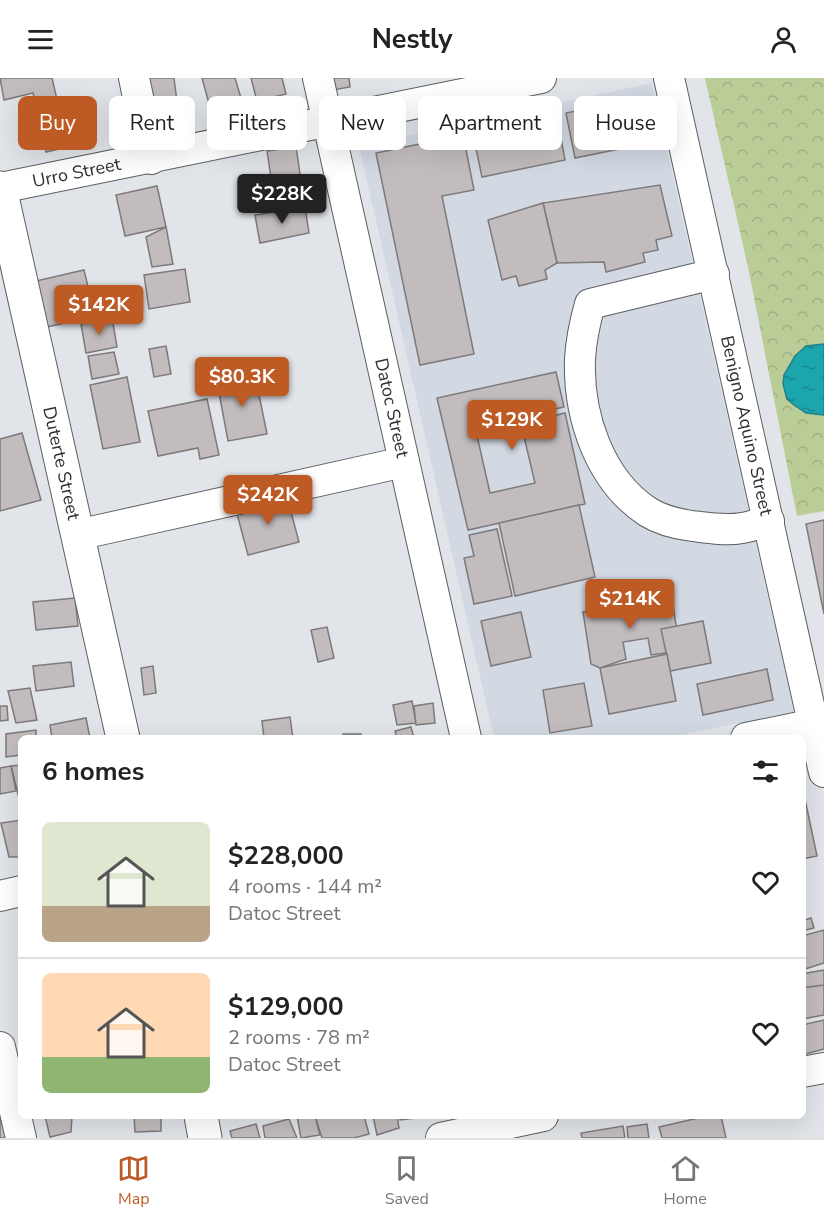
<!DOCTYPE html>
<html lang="en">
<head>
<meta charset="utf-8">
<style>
  body { margin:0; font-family:"Nunito Sans",sans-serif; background:#f2f2f2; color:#222; height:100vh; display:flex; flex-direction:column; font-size:22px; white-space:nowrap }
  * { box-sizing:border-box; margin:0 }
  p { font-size:20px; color:#767676 }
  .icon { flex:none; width:33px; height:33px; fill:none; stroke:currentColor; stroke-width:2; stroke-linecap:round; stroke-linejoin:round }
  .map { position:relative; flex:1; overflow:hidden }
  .details { position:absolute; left:18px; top:657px; width:788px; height:384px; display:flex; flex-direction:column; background:#fff; border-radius:9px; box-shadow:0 6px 24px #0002 }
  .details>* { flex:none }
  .top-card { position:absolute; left:18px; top:18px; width:789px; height:54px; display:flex; gap:12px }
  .price { position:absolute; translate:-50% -51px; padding:0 14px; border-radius:6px; background:#be5b24; color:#fff; font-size:20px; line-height:39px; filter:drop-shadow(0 2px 3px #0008) }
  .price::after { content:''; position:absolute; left:50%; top:36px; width:18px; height:14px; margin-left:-9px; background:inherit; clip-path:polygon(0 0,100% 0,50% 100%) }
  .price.on { background:#222; color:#fff }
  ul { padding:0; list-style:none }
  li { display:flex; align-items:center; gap:18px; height:150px; padding:0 24px }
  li+li { border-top:2px solid #e0e0e0 }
  li span { display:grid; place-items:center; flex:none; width:168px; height:120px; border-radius:9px; color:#555 }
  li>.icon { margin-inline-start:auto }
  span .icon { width:72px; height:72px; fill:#fffc; stroke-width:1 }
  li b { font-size:26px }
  h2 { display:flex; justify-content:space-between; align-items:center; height:72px; padding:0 24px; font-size:26px }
  .tag { padding:0 21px; border-radius:9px; background:#fff; box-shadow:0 6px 24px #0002; font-size:21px; line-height:54px }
  .tag.on { background:#be5b24; color:#fff }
  header { display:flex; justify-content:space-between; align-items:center; height:78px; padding:0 24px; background:#fff; font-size:27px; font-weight:700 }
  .tab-bar { display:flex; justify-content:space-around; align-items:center; height:84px; border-top:2px solid #e0e0e0; background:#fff; font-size:16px; color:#767676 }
  .tab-bar a { display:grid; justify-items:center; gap:3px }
  .tab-bar .on { color:#be5b24 }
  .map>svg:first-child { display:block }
  .built { fill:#d2d9e3 }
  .forest { fill:url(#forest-crowns) }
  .water { fill:url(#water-ripples); stroke:#218288; stroke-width:1.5 }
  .building { fill:#c2bcbe; stroke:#7e797a; stroke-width:1.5 }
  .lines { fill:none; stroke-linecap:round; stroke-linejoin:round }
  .minor-casing { stroke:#5c5f62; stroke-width:32 }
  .major-casing { stroke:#5c5f62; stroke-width:35 }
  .minor { stroke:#fff; stroke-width:30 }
  .major { stroke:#fff; stroke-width:33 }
  .labels { text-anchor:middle; stroke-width:4.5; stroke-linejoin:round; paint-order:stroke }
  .street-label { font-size:18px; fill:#2e2f31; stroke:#e1e4e9 }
</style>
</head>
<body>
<header><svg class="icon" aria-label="menu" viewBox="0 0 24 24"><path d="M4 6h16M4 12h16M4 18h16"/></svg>Nestly<svg class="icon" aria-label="person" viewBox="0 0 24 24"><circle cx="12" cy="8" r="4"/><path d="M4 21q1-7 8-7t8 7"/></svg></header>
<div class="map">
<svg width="824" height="1060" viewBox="0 0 824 1060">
  <defs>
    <pattern id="forest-crowns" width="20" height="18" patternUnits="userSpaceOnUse" patternTransform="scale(1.5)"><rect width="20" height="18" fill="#bbcd97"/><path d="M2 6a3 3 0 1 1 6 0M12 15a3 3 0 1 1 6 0" fill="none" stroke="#a1b083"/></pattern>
    <pattern id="water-ripples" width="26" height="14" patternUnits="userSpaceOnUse" patternTransform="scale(1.5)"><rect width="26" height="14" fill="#1ba6ae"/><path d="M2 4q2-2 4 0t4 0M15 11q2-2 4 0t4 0" fill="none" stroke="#18888e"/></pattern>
  </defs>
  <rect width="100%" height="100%" fill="#e1e4e9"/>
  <!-- built -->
  <polygon class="built" points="652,5 794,634 666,660 494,660 359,68"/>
  <!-- forest -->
  <polygon class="forest" points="705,0 824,0 824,433 797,438 748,189"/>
  <!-- water -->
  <polygon class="water" points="824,266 824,337 806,335 794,327 787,321 783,306 784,297 795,278 806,268"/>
  <!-- building -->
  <g class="building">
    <polygon points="0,0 52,0 68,69 46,74 33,15 4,22"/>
    <polygon points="144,0 174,0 177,24 148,28"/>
    <polygon points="202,0 235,0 241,20 210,29"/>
    <polygon points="251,0 282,0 286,16 257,23"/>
    <polygon points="331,0 349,0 350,9 333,12"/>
    <polygon points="634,21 644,66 575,80 566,35"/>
    <polygon points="557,39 565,82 482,99 473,56"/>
    <polygon points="463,57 474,112 442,118 474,276 420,287 376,75"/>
    <polygon points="296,69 305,129 276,133 267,73"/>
    <polygon points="660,107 672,158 656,162 658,172 643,175 645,184 606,194 604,184 557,185 543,125"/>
    <polygon points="157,108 166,149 125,158 116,117"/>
    <polygon points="543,125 557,185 545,192 547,201 519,208 516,198 502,202 488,142"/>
    <polygon points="305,129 309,155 260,165 255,137"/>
    <polygon points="166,149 173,186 152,189 146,159"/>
    <polygon points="185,191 190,224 149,231 144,197"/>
    <polygon points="84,192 95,238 47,249 36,203"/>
    <polygon points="112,240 117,269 86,275 81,246"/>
    <polygon points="166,268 171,296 154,299 149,271"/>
    <polygon points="114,274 119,296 92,301 88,278"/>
    <polygon points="556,294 564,329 475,349 490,415 535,405 521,346 565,335 585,426 468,452 437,320"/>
    <polygon points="255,297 267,356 228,363 217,304"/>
    <polygon points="127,299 140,364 103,371 90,307"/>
    <polygon points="207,321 219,377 200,381 198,370 158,378 148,333"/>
    <polygon points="22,355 41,422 0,433 0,361"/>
    <polygon points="287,419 299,464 248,477 236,432"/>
    <polygon points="579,427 595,499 515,518 499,445"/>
    <polygon points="824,442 824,536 806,446"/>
    <polygon points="497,451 512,518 474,526 464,480 474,478 469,457"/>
    <polygon points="75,520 78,548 36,552 33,524"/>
    <polygon points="672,521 680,573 651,577 648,560 623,564 626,581 600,590 591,586 583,534"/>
    <polygon points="521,534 531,579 491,588 481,543"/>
    <polygon points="703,543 711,585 670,593 661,551"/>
    <polygon points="327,549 334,580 318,584 311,552"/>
    <polygon points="667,576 676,623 609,636 600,590"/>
    <polygon points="71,584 74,608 36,613 33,588"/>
    <polygon points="153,588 156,615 144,617 141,590"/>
    <polygon points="767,591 773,622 703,637 697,606"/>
    <polygon points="584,605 592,648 550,655 543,612"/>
    <polygon points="30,610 37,642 16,645 8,613"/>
    <polygon points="412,623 416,645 397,647 393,627"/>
    <polygon points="433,625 435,645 416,647 414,628"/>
    <polygon points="0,628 7,628 8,642 0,643"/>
    <polygon points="290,639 293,660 264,660 262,643"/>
    <polygon points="86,640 90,660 52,660 50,647"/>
    <polygon points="411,649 414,660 397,660 395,653"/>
    <polygon points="36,652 36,660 21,660 21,677 6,679 6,656"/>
    <rect x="343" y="656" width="18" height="4"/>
    <polygon points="21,687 21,724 20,724 11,688"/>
    <polygon points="11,688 16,713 0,716 0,690"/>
    <polygon points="802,707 817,778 802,781"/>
    <polygon points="21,742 21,779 9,779 1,745"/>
    <polygon points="811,840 814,850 802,853 802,843"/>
    <polygon points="824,852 824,885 805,891 802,883 802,858"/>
    <polygon points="824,892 824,936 802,939 802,896"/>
    <polygon points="824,907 824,937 802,941 802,910"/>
    <polygon points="824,942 824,971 802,977 802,947"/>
    <polygon points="0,1031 12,1060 0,1060"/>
    <polygon points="45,1038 72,1038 71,1054 50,1059"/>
    <polygon points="134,1038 161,1038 161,1053 135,1054"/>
    <polygon points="297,1038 315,1038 320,1057 301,1060"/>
    <polygon points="315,1038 364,1038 369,1056 354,1060 322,1060"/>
    <polygon points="373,1038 397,1038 399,1050 377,1057"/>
    <polygon points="400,1038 432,1038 400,1042"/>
    <polygon points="707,1038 721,1038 726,1060 662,1060 659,1049"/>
    <polygon points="289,1041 297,1060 265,1060 263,1048"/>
    <polygon points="256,1046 260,1060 232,1060 230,1053"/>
    <polygon points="647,1046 649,1060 628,1060 627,1049"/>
    <polygon points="623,1048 625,1060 582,1060 581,1055"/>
  </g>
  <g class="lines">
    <defs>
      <g id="minor">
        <polyline points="134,0 151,81"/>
        <path id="s1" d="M318 0 466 660"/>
        <path id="s2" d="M669 0 824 694"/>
        <path id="s3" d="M0 110 541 0"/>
        <path d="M714 196 590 226C585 244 581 262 580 281 578 337 599 402 648 434 661 442 677 446 692 448 708 450 726 453 742 450 751 449 760 445 769 443"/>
        <polyline points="77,457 404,384"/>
        <polyline points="746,660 824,644"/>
        <polyline points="0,818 21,813"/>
        <polyline points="0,969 21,1060"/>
        <polyline points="802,994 824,990"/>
        <polyline points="441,1060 543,1038"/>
      </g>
      <g id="major">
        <path id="s4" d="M0 110 123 660"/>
        <polyline points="201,1038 205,1060"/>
      </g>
    </defs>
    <!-- minor casing -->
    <use href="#minor" class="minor-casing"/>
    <!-- major casing -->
    <use href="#major" class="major-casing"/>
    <!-- minor -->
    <use href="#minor" class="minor"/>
    <!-- major -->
    <use href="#major" class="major"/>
  </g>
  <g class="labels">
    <!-- street labels -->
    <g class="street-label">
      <text dy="6" stroke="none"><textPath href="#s3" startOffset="78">Urro Street</textPath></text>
      <text dy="6" stroke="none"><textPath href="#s1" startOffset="338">Datoc Street</textPath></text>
      <text dy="6" stroke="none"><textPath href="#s2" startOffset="356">Benigno Aquino Street</textPath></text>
      <text dy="6" stroke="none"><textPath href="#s4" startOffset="282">Duterte Street</textPath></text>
    </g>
  </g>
</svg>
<b class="price on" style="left:282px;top:147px">$228K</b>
<b class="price" style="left:99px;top:258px">$142K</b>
<b class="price" style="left:242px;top:330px">$80.3K</b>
<b class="price" style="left:512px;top:373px">$129K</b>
<b class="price" style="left:268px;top:448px">$242K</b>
<b class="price" style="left:630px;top:552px">$214K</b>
<div class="top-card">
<a class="tag on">Buy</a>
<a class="tag">Rent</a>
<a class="tag">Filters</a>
<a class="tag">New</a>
<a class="tag">Apartment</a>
<a class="tag">House</a>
</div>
<section class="details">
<h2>6 homes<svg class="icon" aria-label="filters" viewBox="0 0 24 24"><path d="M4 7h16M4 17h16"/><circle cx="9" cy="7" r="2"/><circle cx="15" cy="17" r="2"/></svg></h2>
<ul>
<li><span style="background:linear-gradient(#dfe7d0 70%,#b9a48a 0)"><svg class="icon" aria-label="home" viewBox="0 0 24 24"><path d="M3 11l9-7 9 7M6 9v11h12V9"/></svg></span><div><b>$228,000</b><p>4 rooms · 144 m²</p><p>Datoc Street</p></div><svg class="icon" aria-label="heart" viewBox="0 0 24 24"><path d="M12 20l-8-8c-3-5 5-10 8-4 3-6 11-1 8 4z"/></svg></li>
<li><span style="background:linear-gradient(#ffd9b3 70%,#8fb573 0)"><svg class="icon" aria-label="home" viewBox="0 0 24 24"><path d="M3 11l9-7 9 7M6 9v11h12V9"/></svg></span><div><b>$129,000</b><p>2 rooms · 78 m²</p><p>Datoc Street</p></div><svg class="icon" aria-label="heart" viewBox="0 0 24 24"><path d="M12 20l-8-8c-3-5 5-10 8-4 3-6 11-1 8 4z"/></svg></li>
</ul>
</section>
</div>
<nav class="tab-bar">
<a class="on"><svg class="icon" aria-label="map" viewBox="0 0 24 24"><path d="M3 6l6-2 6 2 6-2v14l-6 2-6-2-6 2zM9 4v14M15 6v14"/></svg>Map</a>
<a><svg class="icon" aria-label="saved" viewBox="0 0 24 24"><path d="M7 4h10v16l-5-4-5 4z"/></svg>Saved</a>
<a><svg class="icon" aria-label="home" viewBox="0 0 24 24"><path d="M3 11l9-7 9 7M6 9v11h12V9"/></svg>Home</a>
</nav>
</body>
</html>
